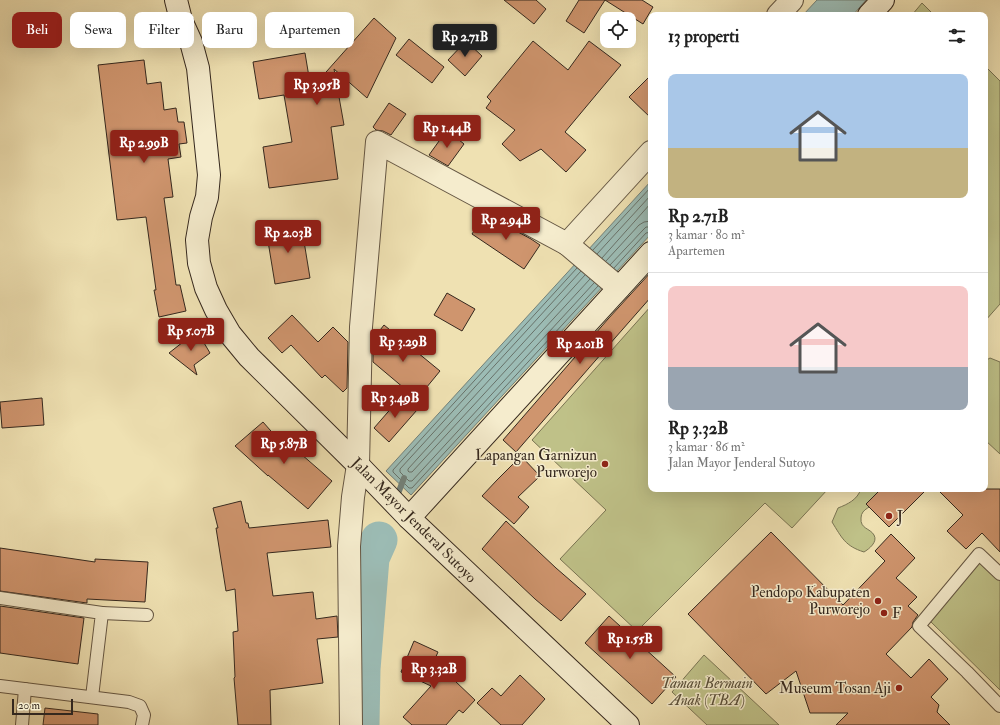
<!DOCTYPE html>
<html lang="id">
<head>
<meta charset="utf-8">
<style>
  body { margin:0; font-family:"IM FELL Double Pica",serif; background:#f6f6f6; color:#222; height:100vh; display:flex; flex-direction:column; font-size:15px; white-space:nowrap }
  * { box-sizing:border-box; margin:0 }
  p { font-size:13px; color:#767676 }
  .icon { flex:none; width:22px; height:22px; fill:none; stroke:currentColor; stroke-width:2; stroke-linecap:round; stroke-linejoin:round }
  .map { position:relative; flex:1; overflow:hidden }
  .drawer { position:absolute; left:648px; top:12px; width:340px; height:480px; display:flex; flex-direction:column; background:#fff; border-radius:8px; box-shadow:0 4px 16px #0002 }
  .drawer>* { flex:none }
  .guide { position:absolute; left:12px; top:12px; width:380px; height:36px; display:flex; gap:8px }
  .tools { position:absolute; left:600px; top:12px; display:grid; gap:8px }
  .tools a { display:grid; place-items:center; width:36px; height:36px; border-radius:8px; background:#fff; box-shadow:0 4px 16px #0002; font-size:20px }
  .scale { position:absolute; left:12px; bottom:10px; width:61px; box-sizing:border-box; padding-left:4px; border:2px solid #35281e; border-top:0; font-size:11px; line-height:14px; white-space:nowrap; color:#35281e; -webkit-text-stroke:3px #f5eccd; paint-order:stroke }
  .price { position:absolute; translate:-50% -34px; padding:0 9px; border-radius:4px; background:#8f2418; color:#fff; font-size:13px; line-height:26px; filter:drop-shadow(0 1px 2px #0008) }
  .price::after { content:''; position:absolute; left:50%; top:24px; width:12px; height:9px; margin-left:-6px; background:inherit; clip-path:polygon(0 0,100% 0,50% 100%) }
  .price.active { background:#222; color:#fff }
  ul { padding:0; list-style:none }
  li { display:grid; align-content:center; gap:8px; height:212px; padding:0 20px }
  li+li { border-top:1px solid #e0e0e0 }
  li span { display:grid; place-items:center; height:124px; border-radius:8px; color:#555 }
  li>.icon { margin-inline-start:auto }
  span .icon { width:72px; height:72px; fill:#fffc; stroke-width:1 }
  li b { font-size:17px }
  h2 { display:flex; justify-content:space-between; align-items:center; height:48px; padding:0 20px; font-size:17px }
  .tag { padding:0 14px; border-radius:8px; background:#fff; box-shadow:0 4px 16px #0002; font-size:14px; line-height:36px }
  .tag.active { background:#8f2418; color:#fff }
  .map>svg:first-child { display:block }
  .green { fill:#bfc188; stroke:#7a7453 }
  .water { fill:#9cbcb5; stroke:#738179 }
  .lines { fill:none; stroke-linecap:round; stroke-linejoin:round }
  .shore { stroke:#68726a; stroke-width:1 }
  .stream { stroke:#738179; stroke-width:6 }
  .river { stroke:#9cbcb5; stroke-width:37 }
  .building { fill:#cf956e; stroke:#35281e }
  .lane-casing { stroke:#645643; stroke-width:14 }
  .street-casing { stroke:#645643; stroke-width:24 }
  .secondary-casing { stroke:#35281e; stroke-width:24 }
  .lane { stroke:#f5eccd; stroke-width:12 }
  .street { stroke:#f5eccd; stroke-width:22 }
  .secondary { stroke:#f5eccd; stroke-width:22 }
  .poi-dot { fill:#8f2418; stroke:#f5eccd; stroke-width:1.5 }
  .labels { text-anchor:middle; stroke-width:3; stroke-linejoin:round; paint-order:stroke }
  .poi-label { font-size:15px; fill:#35281e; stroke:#f5eccd; text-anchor:end }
  .street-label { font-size:15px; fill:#35281e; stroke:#f5eccd }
  .park-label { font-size:15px; font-style:italic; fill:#584e38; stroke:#f5eccd }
</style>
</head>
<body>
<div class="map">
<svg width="1000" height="725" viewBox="0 0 1000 725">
  <rect width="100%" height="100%" fill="#efe1b2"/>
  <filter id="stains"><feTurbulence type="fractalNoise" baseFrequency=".005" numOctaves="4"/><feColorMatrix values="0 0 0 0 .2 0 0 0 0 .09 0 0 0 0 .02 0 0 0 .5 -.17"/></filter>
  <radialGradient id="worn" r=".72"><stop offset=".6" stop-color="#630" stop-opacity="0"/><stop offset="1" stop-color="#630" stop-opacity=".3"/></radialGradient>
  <!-- green -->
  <g class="green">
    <polygon points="922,3 934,15 912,15"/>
    <polygon points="985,66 1000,81 1000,304 985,321"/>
    <polygon points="651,306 651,489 828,489 792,528 765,503 637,631 560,559 606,510 532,440"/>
    <polygon points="990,358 1000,362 1000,454 985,440 985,361"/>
    <path d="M861 489H888C885 493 882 498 878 501 873 507 861 508 861 518 860 529 870 528 874 535 878 542 869 549 864 552 845 546 842 538 832 522L838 508C848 504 857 500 861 489Z"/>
    <polygon points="979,557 1000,578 1000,690 928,619"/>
    <polygon points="704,655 779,725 707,725 672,692"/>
  </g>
  <!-- water -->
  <g class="water">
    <polygon points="817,0 866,0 853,15 803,15"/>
    <polygon points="651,181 651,234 411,495 386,471"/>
  </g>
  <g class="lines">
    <!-- shore -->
    <g class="shore">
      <polyline points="593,250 651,187"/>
      <polyline points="597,254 651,195"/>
      <polyline points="602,258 651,203"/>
      <polyline points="606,261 639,225 644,222 651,221"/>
      <polyline points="610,265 643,230 646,227 651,227"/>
      <polyline points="577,268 393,470 393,472 409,488 412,488 598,286"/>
      <polyline points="614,268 646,233 651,232"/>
      <polyline points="581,271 400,469 400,472 409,481 412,481 594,283"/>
      <polyline points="585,275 408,469 408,471 409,472 412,472 590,279"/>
    </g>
    <!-- stream -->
    <polyline class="stream" points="396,499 404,478"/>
    <!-- river -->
    <polyline class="river" points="361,725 362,669 371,558 379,540"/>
  </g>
  <!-- building -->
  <g class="building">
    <polygon points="504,0 536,0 546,9 534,24"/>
    <polygon points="579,0 642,0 653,7 643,24 605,0 584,33 566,21"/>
    <polygon points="374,18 396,38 367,98 334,69 344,125 331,127 338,179 269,188 263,147 292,142 284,95 259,99 253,62 305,53 311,89"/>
    <polygon points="409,39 444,67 432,83 396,55"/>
    <polygon points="466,41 482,56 465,76 448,60"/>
    <polygon points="533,41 568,70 589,41 621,65 565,132 586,150 566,172 541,149 520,161 502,144 515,130 486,108 491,101 487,97"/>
    <polygon points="144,60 147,84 161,82 164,110 176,108 178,122 184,122 187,143 179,144 181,157 168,159 173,197 164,198 176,285 180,285 186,311 159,317 154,290 156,290 146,217 117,220 98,65"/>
    <polygon points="651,75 651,118 629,97"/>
    <polygon points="389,103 406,114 391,135 383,131 376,130 373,127"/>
    <polygon points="447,130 464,144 448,166 429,155"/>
    <polygon points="485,214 531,239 540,245 524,269 472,234"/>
    <polygon points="301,223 310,278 275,284 266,229"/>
    <polygon points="651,272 651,297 615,338 516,452 503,440 608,319"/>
    <polygon points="447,293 475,309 462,331 434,315"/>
    <polygon points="292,315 318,342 333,327 348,342 347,388 343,392 325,375 322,378 291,345 282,353 268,338"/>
    <polygon points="384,325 440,371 417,399 373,362 373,339"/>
    <polygon points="197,331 210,353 194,365 197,375 169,353"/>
    <polygon points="401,397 417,410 389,442 374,428"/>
    <polygon points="42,398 44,425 2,428 0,402"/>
    <polygon points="263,422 278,439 282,434 295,446 293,447 332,481 308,509 268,475 268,476 235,446"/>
    <polygon points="521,456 540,476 518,497 529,507 514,524 482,496 497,480"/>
    <polygon points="881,489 927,489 889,527 866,504"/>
    <polygon points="937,489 1000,489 1000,552 982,533 966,549 947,531 963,515"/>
    <polygon points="241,501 246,523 248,523 249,528 328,520 331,547 267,553 273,596 313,592 316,619 337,616 338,637 317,639 323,683 270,690 271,725 238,725 234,678 235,677 233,632 238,631 235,589 226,591 216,528 218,528 213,508"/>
    <polygon points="506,521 556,568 586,594 561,621 535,599 482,549"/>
    <polygon points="771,532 843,605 885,561 875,551 891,534 915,558 896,578 917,597 908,606 918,615 913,622 912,627 886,654 911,678 929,659 948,679 931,697 939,705 937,712 950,725 836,725 848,713 810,713 796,671 766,694 688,614"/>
    <polygon points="0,548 95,562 95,559 148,562 145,602 87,599 87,603 0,591"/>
    <polygon points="0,606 84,618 78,664 0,653"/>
    <polygon points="609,616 676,677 652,704 585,643"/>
    <polygon points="414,641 438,652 434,661 475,700 463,713 459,710 446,725 412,725 403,717 431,686 401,672"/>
    <polygon points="520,675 545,699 522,725 501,725 477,703 492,688 501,696"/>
    <polygon points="45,708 98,714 98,725 43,725"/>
  </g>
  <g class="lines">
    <defs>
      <g id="lane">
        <polyline points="1000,574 979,554 919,626 967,672 1000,706"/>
        <polyline points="0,598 102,613 92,697"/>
        <polyline points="102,613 147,615"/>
        <polyline points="0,686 129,702 140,706 144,715 142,725"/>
        <polyline points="22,725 25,689"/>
      </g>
      <g id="street">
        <polyline points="778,15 792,0"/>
        <polyline points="567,244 619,288"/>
        <polyline points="351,725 349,546 353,497 358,465 361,327 377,142 567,244 651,152"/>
      </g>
      <g id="secondary">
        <polyline points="176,0 181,20 191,42 198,68 209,175 207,197 201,217 197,240 199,263 206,288 216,310 230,334 249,357 358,465 409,518 628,725"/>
        <polyline points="869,15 883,0"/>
        <polyline points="409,518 651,253"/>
      </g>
    </defs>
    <!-- lane casing -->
    <use href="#lane" class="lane-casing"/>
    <!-- street casing -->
    <use href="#street" class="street-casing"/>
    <!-- secondary casing -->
    <use href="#secondary" class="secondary-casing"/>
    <!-- lane -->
    <use href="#lane" class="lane"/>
    <!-- street -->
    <use href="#street" class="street"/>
    <!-- secondary -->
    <use href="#secondary" class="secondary"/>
  </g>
  <!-- markers -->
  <g class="poi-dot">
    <circle cx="605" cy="464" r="4"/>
    <circle cx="889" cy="516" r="4"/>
    <circle cx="878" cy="601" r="4"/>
    <circle cx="884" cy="613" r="4"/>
    <circle cx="899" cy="688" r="4"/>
  </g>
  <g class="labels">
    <!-- poi labels -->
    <g class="poi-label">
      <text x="597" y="460">Lapangan Garnizun<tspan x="597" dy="17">Purworejo</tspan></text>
      <text x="897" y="521" text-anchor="start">J</text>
      <text x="870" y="597">Pendopo Kabupaten<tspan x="870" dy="17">Purworejo</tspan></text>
      <text x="892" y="618" text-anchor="start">F</text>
      <text x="891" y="693">Museum Tosan Aji</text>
    </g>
    <!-- street labels -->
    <g class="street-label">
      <text transform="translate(414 520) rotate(45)" y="5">Jalan Mayor Jenderal Sutoyo</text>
    </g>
    <!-- park labels -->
    <g class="park-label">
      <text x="707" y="688">Taman Bermain<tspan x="707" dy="17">Anak (TBA)</tspan></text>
    </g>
  </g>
  <rect width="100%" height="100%" filter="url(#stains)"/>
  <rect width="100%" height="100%" fill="url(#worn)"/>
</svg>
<div class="tools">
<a><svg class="icon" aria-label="locate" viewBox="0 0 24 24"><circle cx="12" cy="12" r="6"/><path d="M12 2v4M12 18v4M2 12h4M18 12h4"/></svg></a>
</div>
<div class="scale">20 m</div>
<b class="price active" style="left:465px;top:58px">Rp 2.71B</b>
<b class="price" style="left:317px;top:106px">Rp 3.95B</b>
<b class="price" style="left:447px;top:149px">Rp 1.44B</b>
<b class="price" style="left:144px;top:164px">Rp 2.99B</b>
<b class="price" style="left:506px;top:241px">Rp 2.94B</b>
<b class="price" style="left:288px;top:254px">Rp 2.03B</b>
<b class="price" style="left:191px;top:352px">Rp 5.07B</b>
<b class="price" style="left:403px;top:363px">Rp 3.29B</b>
<b class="price" style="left:580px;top:365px">Rp 2.01B</b>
<b class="price" style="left:395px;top:419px">Rp 3.49B</b>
<b class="price" style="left:284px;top:465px">Rp 5.87B</b>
<b class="price" style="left:630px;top:660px">Rp 1.55B</b>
<b class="price" style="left:434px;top:690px">Rp 3.32B</b>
<div class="guide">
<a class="tag active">Beli</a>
<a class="tag">Sewa</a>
<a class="tag">Filter</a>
<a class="tag">Baru</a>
<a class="tag">Apartemen</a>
</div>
<section class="drawer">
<h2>13 properti<svg class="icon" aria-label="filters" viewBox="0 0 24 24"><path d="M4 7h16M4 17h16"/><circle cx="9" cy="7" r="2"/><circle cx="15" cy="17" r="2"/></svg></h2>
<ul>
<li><span style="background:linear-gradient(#a9c7e8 60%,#c2b280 0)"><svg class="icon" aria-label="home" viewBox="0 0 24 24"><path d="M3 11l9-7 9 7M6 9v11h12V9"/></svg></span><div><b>Rp 2.71B</b><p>3 kamar · 80 m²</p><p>Apartemen</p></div></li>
<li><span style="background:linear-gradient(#f6c9c9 65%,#9aa5b1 0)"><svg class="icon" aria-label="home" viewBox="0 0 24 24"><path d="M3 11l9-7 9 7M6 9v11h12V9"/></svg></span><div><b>Rp 3.32B</b><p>3 kamar · 86 m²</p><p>Jalan Mayor Jenderal Sutoyo</p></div></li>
</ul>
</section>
</div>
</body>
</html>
